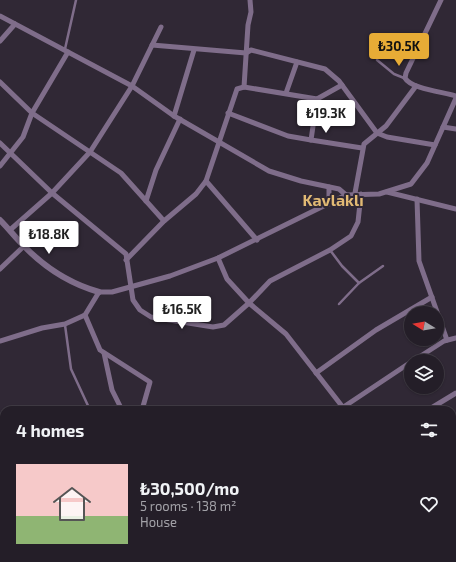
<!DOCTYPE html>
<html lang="en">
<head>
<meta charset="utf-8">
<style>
  body { margin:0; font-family:"Exo 2",sans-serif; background:#2c2730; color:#f1f3f6; height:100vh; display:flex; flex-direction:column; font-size:15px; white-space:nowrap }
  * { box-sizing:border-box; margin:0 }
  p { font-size:13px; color:#a3a2a8 }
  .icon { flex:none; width:22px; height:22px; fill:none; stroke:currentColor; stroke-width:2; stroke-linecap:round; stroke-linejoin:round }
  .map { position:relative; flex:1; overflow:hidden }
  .sheet { position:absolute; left:0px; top:406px; width:456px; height:156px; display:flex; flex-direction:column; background:#241e28; border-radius:12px 12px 0 0; box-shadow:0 1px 3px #0004,0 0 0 1px #413c45 }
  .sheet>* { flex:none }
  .needle { width:26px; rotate:281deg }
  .fabs { position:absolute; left:404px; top:306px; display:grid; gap:8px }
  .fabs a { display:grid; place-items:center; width:40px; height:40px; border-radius:50%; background:#241e28; box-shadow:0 1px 3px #0004,0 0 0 1px #413c45; font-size:20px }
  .price { position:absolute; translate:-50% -34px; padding:0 9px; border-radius:4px; background:#fff; color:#222; font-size:13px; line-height:26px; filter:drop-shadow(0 1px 2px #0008) }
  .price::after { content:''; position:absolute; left:50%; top:24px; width:12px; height:9px; margin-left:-6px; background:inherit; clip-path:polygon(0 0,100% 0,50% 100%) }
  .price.on { background:#e7ac36; color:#111 }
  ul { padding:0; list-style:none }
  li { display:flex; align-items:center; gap:12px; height:100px; padding:0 16px }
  li span { display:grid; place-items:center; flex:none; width:112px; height:80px; border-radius:0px; color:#555 }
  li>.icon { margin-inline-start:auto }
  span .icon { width:48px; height:48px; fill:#fffc; stroke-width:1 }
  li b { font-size:17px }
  h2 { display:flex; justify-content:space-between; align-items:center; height:48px; padding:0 16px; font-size:17px }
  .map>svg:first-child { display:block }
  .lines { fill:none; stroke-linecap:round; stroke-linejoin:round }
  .path { stroke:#908994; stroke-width:1; stroke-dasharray:2 2; stroke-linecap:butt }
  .service { stroke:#7f6d8a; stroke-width:2.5 }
  .minor { stroke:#7f6d8a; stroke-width:5 }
  .tertiary { stroke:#7f6d8a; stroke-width:6 }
  .labels { text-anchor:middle; stroke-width:4; stroke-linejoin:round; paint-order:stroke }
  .quarter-label { font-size:16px; font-weight:bold; fill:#e2ba74; stroke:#302835 }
</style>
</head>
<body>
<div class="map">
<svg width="456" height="562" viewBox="0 0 456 562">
  <rect width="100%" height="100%" fill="#302835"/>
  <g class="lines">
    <!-- path -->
    <polyline class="path" points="200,558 202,562"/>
    <!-- service -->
    <g class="service">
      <polyline points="65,49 76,0"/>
      <polyline points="377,60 394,74 404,78"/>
      <polyline points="330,250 342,266 359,283"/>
      <polyline points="339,304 359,283 383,266"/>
      <polyline points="65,325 71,369 90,410"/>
    </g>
    <!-- minor -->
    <g class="minor">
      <path d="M441 0 406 73 405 78C411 89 444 92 456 96"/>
      <polyline points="0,16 132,86 174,116 269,171 301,181 339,189 346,195"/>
      <polyline points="0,41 15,24"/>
      <polyline points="152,45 246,53 251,50 325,69 339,81 377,133 387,137 435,145"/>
      <polyline points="0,82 32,113 121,173 164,221"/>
      <polyline points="244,87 248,25 251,12 250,0"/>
      <polyline points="286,93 297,62"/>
      <polyline points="317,99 311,140 362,148"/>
      <polyline points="228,113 288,136 311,140"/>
      <polyline points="174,116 194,50"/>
      <polyline points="443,127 456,129"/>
      <polyline points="0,143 52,193 126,254 133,300 140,310 151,317 213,327 224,325 249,303 270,281 330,250 351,236 358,222 361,194"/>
      <polyline points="0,166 23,137 32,113 68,52"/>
      <polyline points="206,181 257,240"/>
      <polyline points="329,187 329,204"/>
      <polyline points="387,192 456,209"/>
      <polyline points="355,193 364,144 386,126 416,86"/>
      <polyline points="417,199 419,261 447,340"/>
      <polyline points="146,201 156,170 180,119"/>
      <polyline points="10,230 52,193 90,152 132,86 161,27"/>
      <polyline points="218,258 227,279 249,303 286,334 345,410"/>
      <polyline points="126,260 164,221 196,194 206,181 237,89 244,87 317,99 342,85"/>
      <polyline points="0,269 24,246"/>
      <polyline points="85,315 100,350 150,382 142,410"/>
      <polyline points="0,341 42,328 65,324 85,315 99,292 112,292 170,276 218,258 346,195 379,194 411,184 427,163 456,98"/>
      <polyline points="104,353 112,390 122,410"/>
      <polyline points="413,361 444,341 456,338"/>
      <polyline points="316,373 376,330 432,297"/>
      <polyline points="339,410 411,362"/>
      <polyline points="428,410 456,393"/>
      <polyline points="452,554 456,558"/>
      <polyline points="440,558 441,562"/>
      <polyline points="148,562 148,558"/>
    </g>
    <!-- tertiary -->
    <path class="tertiary" d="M0 220C8 228 15 237 23 245 44 267 71 284 99 292"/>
  </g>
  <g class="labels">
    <!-- quarter labels -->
    <g class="quarter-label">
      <text x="333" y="206">Kavlaklı</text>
    </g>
  </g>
</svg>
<div class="fabs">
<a><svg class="needle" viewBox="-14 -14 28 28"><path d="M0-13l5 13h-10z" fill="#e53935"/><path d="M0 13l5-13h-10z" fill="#a3a2a8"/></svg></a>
<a><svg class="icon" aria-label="layers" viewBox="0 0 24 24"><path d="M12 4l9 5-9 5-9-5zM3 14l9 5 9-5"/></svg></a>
</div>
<b class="price on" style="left:399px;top:67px">₺30.5K</b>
<b class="price" style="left:326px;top:134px">₺19.3K</b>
<b class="price" style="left:49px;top:255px">₺18.8K</b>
<b class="price" style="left:182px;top:330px">₺16.5K</b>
<section class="sheet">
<h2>4 homes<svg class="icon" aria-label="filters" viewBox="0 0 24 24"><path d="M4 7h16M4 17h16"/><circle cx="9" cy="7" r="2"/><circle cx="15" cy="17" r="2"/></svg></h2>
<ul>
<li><span style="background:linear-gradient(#f6c9c9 65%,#8fb573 0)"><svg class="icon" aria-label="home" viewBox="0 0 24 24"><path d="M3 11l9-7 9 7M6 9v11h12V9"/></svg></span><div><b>₺30,500/mo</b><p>5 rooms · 138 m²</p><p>House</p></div><svg class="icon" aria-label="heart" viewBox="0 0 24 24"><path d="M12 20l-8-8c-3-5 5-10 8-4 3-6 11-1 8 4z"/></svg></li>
</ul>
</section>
</div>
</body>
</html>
